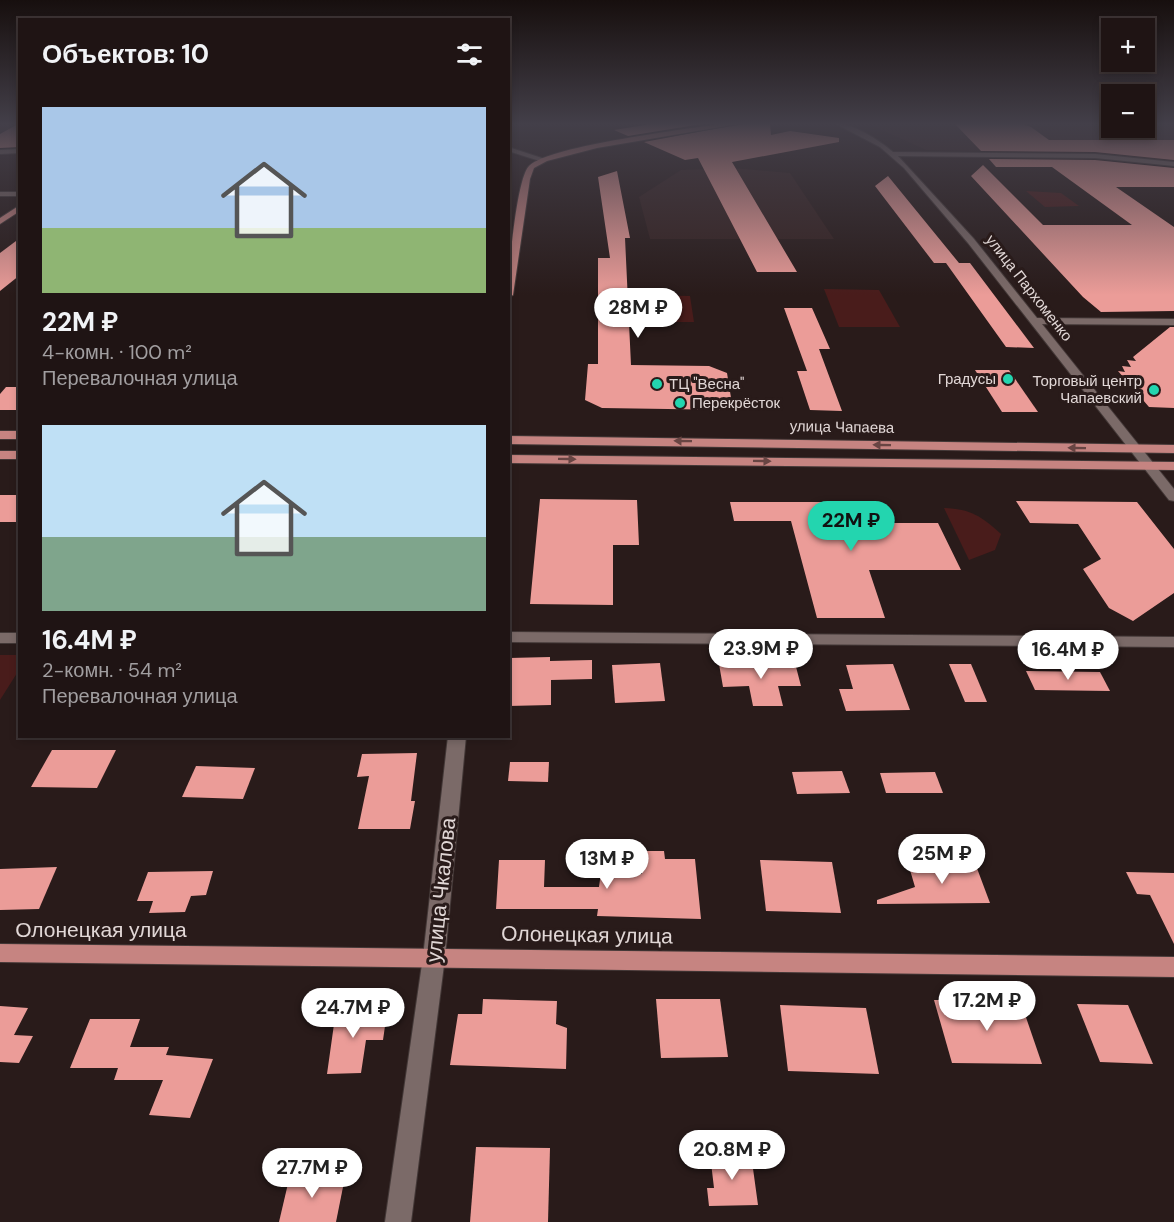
<!DOCTYPE html>
<html lang="ru">
<head>
<meta charset="utf-8">
<style>
  body { margin:0; font-family:"DM Sans",sans-serif; background:#2c2122; color:#f1f3f6; height:100vh; display:flex; flex-direction:column; font-size:22px; white-space:nowrap }
  * { box-sizing:border-box; margin:0 }
  p { font-size:20px; color:#a19ea0 }
  .icon { flex:none; width:33px; height:33px; fill:none; stroke:currentColor; stroke-width:2; stroke-linecap:round; stroke-linejoin:round }
  .map { position:relative; flex:1; overflow:hidden }
  .details { position:absolute; left:18px; top:18px; width:492px; height:720px; display:flex; flex-direction:column; background:#1f1414; border-radius:0px; box-shadow:0 3px 9px #0003,0 0 0 2px #3c3334 }
  .details>* { flex:none }
  .controls { position:absolute; left:1101px; top:18px; display:grid; gap:12px }
  .controls a { display:grid; place-items:center; width:54px; height:54px; border-radius:0px; background:#1f1414; box-shadow:0 3px 9px #0003,0 0 0 2px #3c3334; font-size:30px }
  .price { position:absolute; translate:-50% -51px; padding:0 14px; border-radius:21px; background:#fff; color:#222; font-size:20px; line-height:39px; filter:drop-shadow(0 2px 3px #0008) }
  .price::after { content:''; position:absolute; left:50%; top:36px; width:18px; height:14px; margin-left:-9px; background:inherit; clip-path:polygon(0 0,100% 0,50% 100%) }
  .price.on { background:#23d5af; color:#111 }
  ul { padding:0; list-style:none }
  li { display:grid; align-content:center; gap:12px; height:318px; padding:0 24px }
  li span { display:grid; place-items:center; height:186px; border-radius:0px; color:#555 }
  li>.icon { margin-inline-start:auto }
  span .icon { width:108px; height:108px; fill:#fffc; stroke-width:1 }
  li b { font-size:26px }
  h2 { display:flex; justify-content:space-between; align-items:center; height:72px; padding:0 24px; font-size:26px }
  .map>svg:first-child { display:block }
  .built { fill:#362221 }
  .green { fill:#491c1b }
  .building { fill:#eb9c98 }
  .lines { fill:none; stroke-linecap:round; stroke-linejoin:round }
  .minor-casing { stroke:#433837; stroke-width:2 }
  .major-casing { stroke:#433837; stroke-width:2 }
  .minor { fill:#7b6a68; fill-rule:evenodd }
  .major { fill:#c68481; fill-rule:evenodd }
  .oneway { fill:#684543 }
  .poi-dot { fill:#23d5af; stroke:#291b1a; stroke-width:2 }
  .labels { text-anchor:middle; stroke-width:6; stroke-linejoin:round; paint-order:stroke }
  .far-street-label { font-size:15px; fill:#e1d7d6; stroke:#291b1a }
  .far-poi-label { font-size:15px; fill:#e1d7d6; stroke:#291b1a; text-anchor:end }
  .near-street-label { font-size:21px; fill:#e1d7d6; stroke:#291b1a }
</style>
</head>
<body>
<div class="map">
<svg width="1174" height="1222" viewBox="0 0 1174 1222">
  <rect width="100%" height="100%" fill="#291b1a"/>
  <!-- built -->
  <g class="built">
    <polygon points="866,123 1111,123 1112,128 1144,128 1145,123 1174,123 1174,163 1090,153 926,150"/>
    <polygon points="732,168 790,173 834,239 650,239 639,197 681,170"/>
  </g>
  <!-- green -->
  <g class="green">
    <polygon points="1026,191 1061,193 1079,206 1045,207"/>
    <polygon points="824,289 879,290 900,327 839,327"/>
    <polygon points="652,295 690,296 694,322 653,322"/>
    <path d="M944 508C971 509 981 516 1001 534L995 550 969 560Z"/>
    <polygon points="0,655 19,655 19,670 0,700"/>
  </g>
  <!-- building -->
  <g class="building">
    <polygon points="20,123 20,147 0,148 0,134"/>
    <polygon points="657,123 708,123 628,136 614,130"/>
    <polygon points="746,123 770,123 771,135 790,131 839,138 839,142 732,162 797,272 757,272 698,158 685,160 644,142"/>
    <polygon points="954,123 1019,123 1031,127 1049,140 1174,140 1174,160 1095,152 981,151"/>
    <polygon points="989,159 1095,160 1174,168 1174,187 1116,187 1174,227 1174,311 1101,312 1083,297 971,176 983,165 1043,225 1132,225 1052,167 996,167"/>
    <polygon points="617,171 630,238 625,238 631,365 709,366 727,373 733,410 602,408 585,400 588,364 598,364 598,258 610,258 598,177"/>
    <polygon points="888,176 959,263 953,263 970,263 1034,348 1006,347 946,263 934,263 875,186"/>
    <polygon points="20,238 20,275 0,291 0,253"/>
    <polygon points="784,308 812,308 830,349 819,349 842,411 810,410 797,371 807,371"/>
    <polygon points="1170,327 1174,327 1174,408 1149,407 1118,371 1125,372 1122,366 1131,367 1127,360 1136,361 1133,357"/>
    <polygon points="975,370 1009,370 1038,412 1002,412"/>
    <polygon points="6,387 20,387 20,410 0,410 0,394"/>
    <rect x="0" y="495" width="20" height="27"/>
    <polygon points="540,499 637,500 639,545 613,545 613,605 530,604"/>
    <polygon points="1016,501 1137,502 1174,549 1174,593 1133,621 1109,608 1083,569 1101,559 1078,524 1030,523"/>
    <polygon points="730,502 845,502 852,523 938,523 961,570 869,570 885,618 817,618 791,521 734,521"/>
    <polygon points="550,657 550,661 592,660 592,679 551,680 551,705 508,706 509,658"/>
    <polygon points="660,663 665,701 615,703 612,665"/>
    <polygon points="795,663 801,686 778,686 783,706 753,706 749,686 723,687 719,664"/>
    <polygon points="893,664 910,710 846,711 839,689 853,689 846,665"/>
    <polygon points="949,664 971,664 987,702 965,702"/>
    <polygon points="1026,671 1100,672 1110,691 1035,690"/>
    <polygon points="52,750 116,750 97,788 31,787"/>
    <polygon points="417,753 411,801 415,801 410,829 358,829 369,776 357,777 362,754"/>
    <polygon points="510,762 549,762 548,782 508,781"/>
    <polygon points="196,766 255,768 243,799 182,797"/>
    <polygon points="842,771 850,793 797,794 792,772"/>
    <polygon points="935,772 943,793 886,793 880,773"/>
    <polygon points="641,851 664,851 665,859 695,859 701,919 597,916 598,909 496,909 499,860 545,860 544,887 599,887 601,872 642,874"/>
    <polygon points="760,860 832,862 841,913 766,911"/>
    <polygon points="908,863 975,863 990,903 877,904 877,900 915,887"/>
    <polygon points="57,867 39,909 0,910 0,869"/>
    <polygon points="213,871 206,895 191,896 185,912 149,913 153,901 137,901 148,872"/>
    <polygon points="1126,872 1174,873 1174,944 1150,895 1137,894"/>
    <polygon points="483,999 557,1001 556,1024 567,1028 566,1069 450,1065 458,1014 482,1014"/>
    <polygon points="656,999 720,999 728,1057 661,1058"/>
    <polygon points="934,1000 1020,1000 1042,1064 952,1063"/>
    <polygon points="1077,1004 1128,1005 1153,1064 1100,1062"/>
    <polygon points="780,1005 866,1008 879,1074 788,1071"/>
    <polygon points="0,1006 28,1008 14,1035 33,1036 19,1063 0,1062"/>
    <polygon points="373,1008 372,1019 386,1019 383,1040 366,1040 361,1073 327,1074 336,1010"/>
    <polygon points="90,1019 140,1019 130,1047 169,1047 166,1055 213,1059 190,1118 149,1115 163,1080 114,1080 118,1068 70,1068"/>
    <polygon points="476,1147 550,1148 548,1222 470,1222"/>
    <polygon points="710,1154 751,1154 758,1205 709,1206 707,1188 714,1188"/>
    <polygon points="290,1175 345,1177 336,1222 279,1222"/>
  </g>
  <g class="lines">
    <defs>
      <g id="minor">
        <path d="M834 123C853 123 879 140 893 152L1095 154 1174 162V166L1095 158 898 156 974 239 1037 318 1174 319V325L1042 324 1174 489V501L1169 500 968 243 904 168 880 147Z"/>
        <polygon points="508,147 545,159 546,160 543,162 508,151"/>
        <polygon points="20,149 20,153 0,154 0,150"/>
        <rect x="0" y="192" width="20" height="4"/>
        <polygon points="508,632 1174,637 1174,647 508,642"/>
        <rect x="0" y="633" width="20" height="10"/>
        <polygon points="448,736 466,736 445,957 411,1222 385,1222 423,957"/>
      </g>
      <g id="major">
        <path d="M726 123H744L597 148 547 161 534 168 530 179 513 295 508 298C508 277 516 179 529 166 551 145 690 129 726 123Z"/>
        <polygon points="20,205 20,211 0,224 0,218"/>
        <rect x="0" y="431" width="20" height="8"/>
        <polygon points="508,436 1174,445 1174,453 508,444"/>
        <rect x="0" y="451" width="20" height="8"/>
        <polygon points="508,455 1174,462 1174,470 508,463"/>
        <polygon points="0,944 1174,957 1174,977 0,962"/>
      </g>
    </defs>
    <!-- minor casing -->
    <use href="#minor" class="minor-casing"/>
    <!-- major casing -->
    <use href="#major" class="major-casing"/>
    <!-- minor -->
    <use href="#minor" class="minor"/>
    <!-- major -->
    <use href="#major" class="major"/>
  </g>
  <!-- one-way arrows -->
  <defs><path id="oneway-solid" d="M-6-.8H1V-3.2L6.5 0L1 3.2V.8H-6Z" transform="scale(1.5)"/></defs>
  <g class="oneway">
    <use href="#oneway-solid" transform="translate(683 441) rotate(-179)"/>
    <use href="#oneway-solid" transform="translate(882 445) rotate(-179)"/>
    <use href="#oneway-solid" transform="translate(1077 448) rotate(-179)"/>
    <use href="#oneway-solid" transform="translate(567 459) rotate(1)"/>
    <use href="#oneway-solid" transform="translate(762 461) rotate(1)"/>
  </g>
  <!-- sky -->
  <linearGradient id="sky" x2="0" y2="1"><stop stop-color="#170f0e"/><stop offset="0.42" stop-color="#433f49"/><stop offset="1" stop-color="#433f49" stop-opacity="0"/></linearGradient>
  <rect width="1174" height="295" fill="url(#sky)"/>
  <!-- markers -->
  <g class="poi-dot">
    <circle cx="1008" cy="379" r="6"/>
    <circle cx="657" cy="384" r="6"/>
    <circle cx="1154" cy="390" r="6"/>
    <circle cx="680" cy="403" r="6"/>
  </g>
  <g class="labels">
    <!-- far-street labels -->
    <g class="far-street-label">
      <text transform="translate(1029 288) rotate(52)" y="5">улица Пархоменко</text>
      <text transform="translate(842 427) rotate(1)" y="5">улица Чапаева</text>
    </g>
    <!-- far-poi labels -->
    <g class="far-poi-label">
      <text x="996" y="384">Градусы</text>
      <text x="1142" y="386">Торговый центр<tspan x="1142" dy="17">Чапаевский</tspan></text>
      <text x="669" y="389" text-anchor="start">ТЦ "Весна"</text>
      <text x="692" y="408" text-anchor="start">Перекрёсток</text>
    </g>
    <!-- near-street labels -->
    <g class="near-street-label">
      <text transform="translate(441 890) rotate(-84)" y="7">улица Чкалова</text>
      <text x="101" y="937">Олонецкая улица</text>
      <text transform="translate(587 935) rotate(1)" y="7">Олонецкая улица</text>
    </g>
  </g>
</svg>
<div class="controls">
<a>+</a>
<a>−</a>
</div>
<b class="price" style="left:638px;top:339px">28M ₽</b>
<b class="price on" style="left:851px;top:552px">22M ₽</b>
<b class="price" style="left:761px;top:680px">23.9M ₽</b>
<b class="price" style="left:1068px;top:681px">16.4M ₽</b>
<b class="price" style="left:942px;top:885px">25M ₽</b>
<b class="price" style="left:607px;top:890px">13M ₽</b>
<b class="price" style="left:987px;top:1032px">17.2M ₽</b>
<b class="price" style="left:353px;top:1039px">24.7M ₽</b>
<b class="price" style="left:732px;top:1181px">20.8M ₽</b>
<b class="price" style="left:312px;top:1199px">27.7M ₽</b>
<section class="details">
<h2>Объектов: 10<svg class="icon" aria-label="filters" viewBox="0 0 24 24"><path d="M4 7h16M4 17h16"/><circle cx="9" cy="7" r="2"/><circle cx="15" cy="17" r="2"/></svg></h2>
<ul>
<li><span style="background:linear-gradient(#a9c7e8 65%,#8fb573 0)"><svg class="icon" aria-label="home" viewBox="0 0 24 24"><path d="M3 11l9-7 9 7M6 9v11h12V9"/></svg></span><div><b>22M ₽</b><p>4-комн. · 100 m²</p><p>Перевалочная улица</p></div></li>
<li><span style="background:linear-gradient(#bfe0f5 60%,#7fa58c 0)"><svg class="icon" aria-label="home" viewBox="0 0 24 24"><path d="M3 11l9-7 9 7M6 9v11h12V9"/></svg></span><div><b>16.4M ₽</b><p>2-комн. · 54 m²</p><p>Перевалочная улица</p></div></li>
</ul>
</section>
</div>
</body>
</html>
